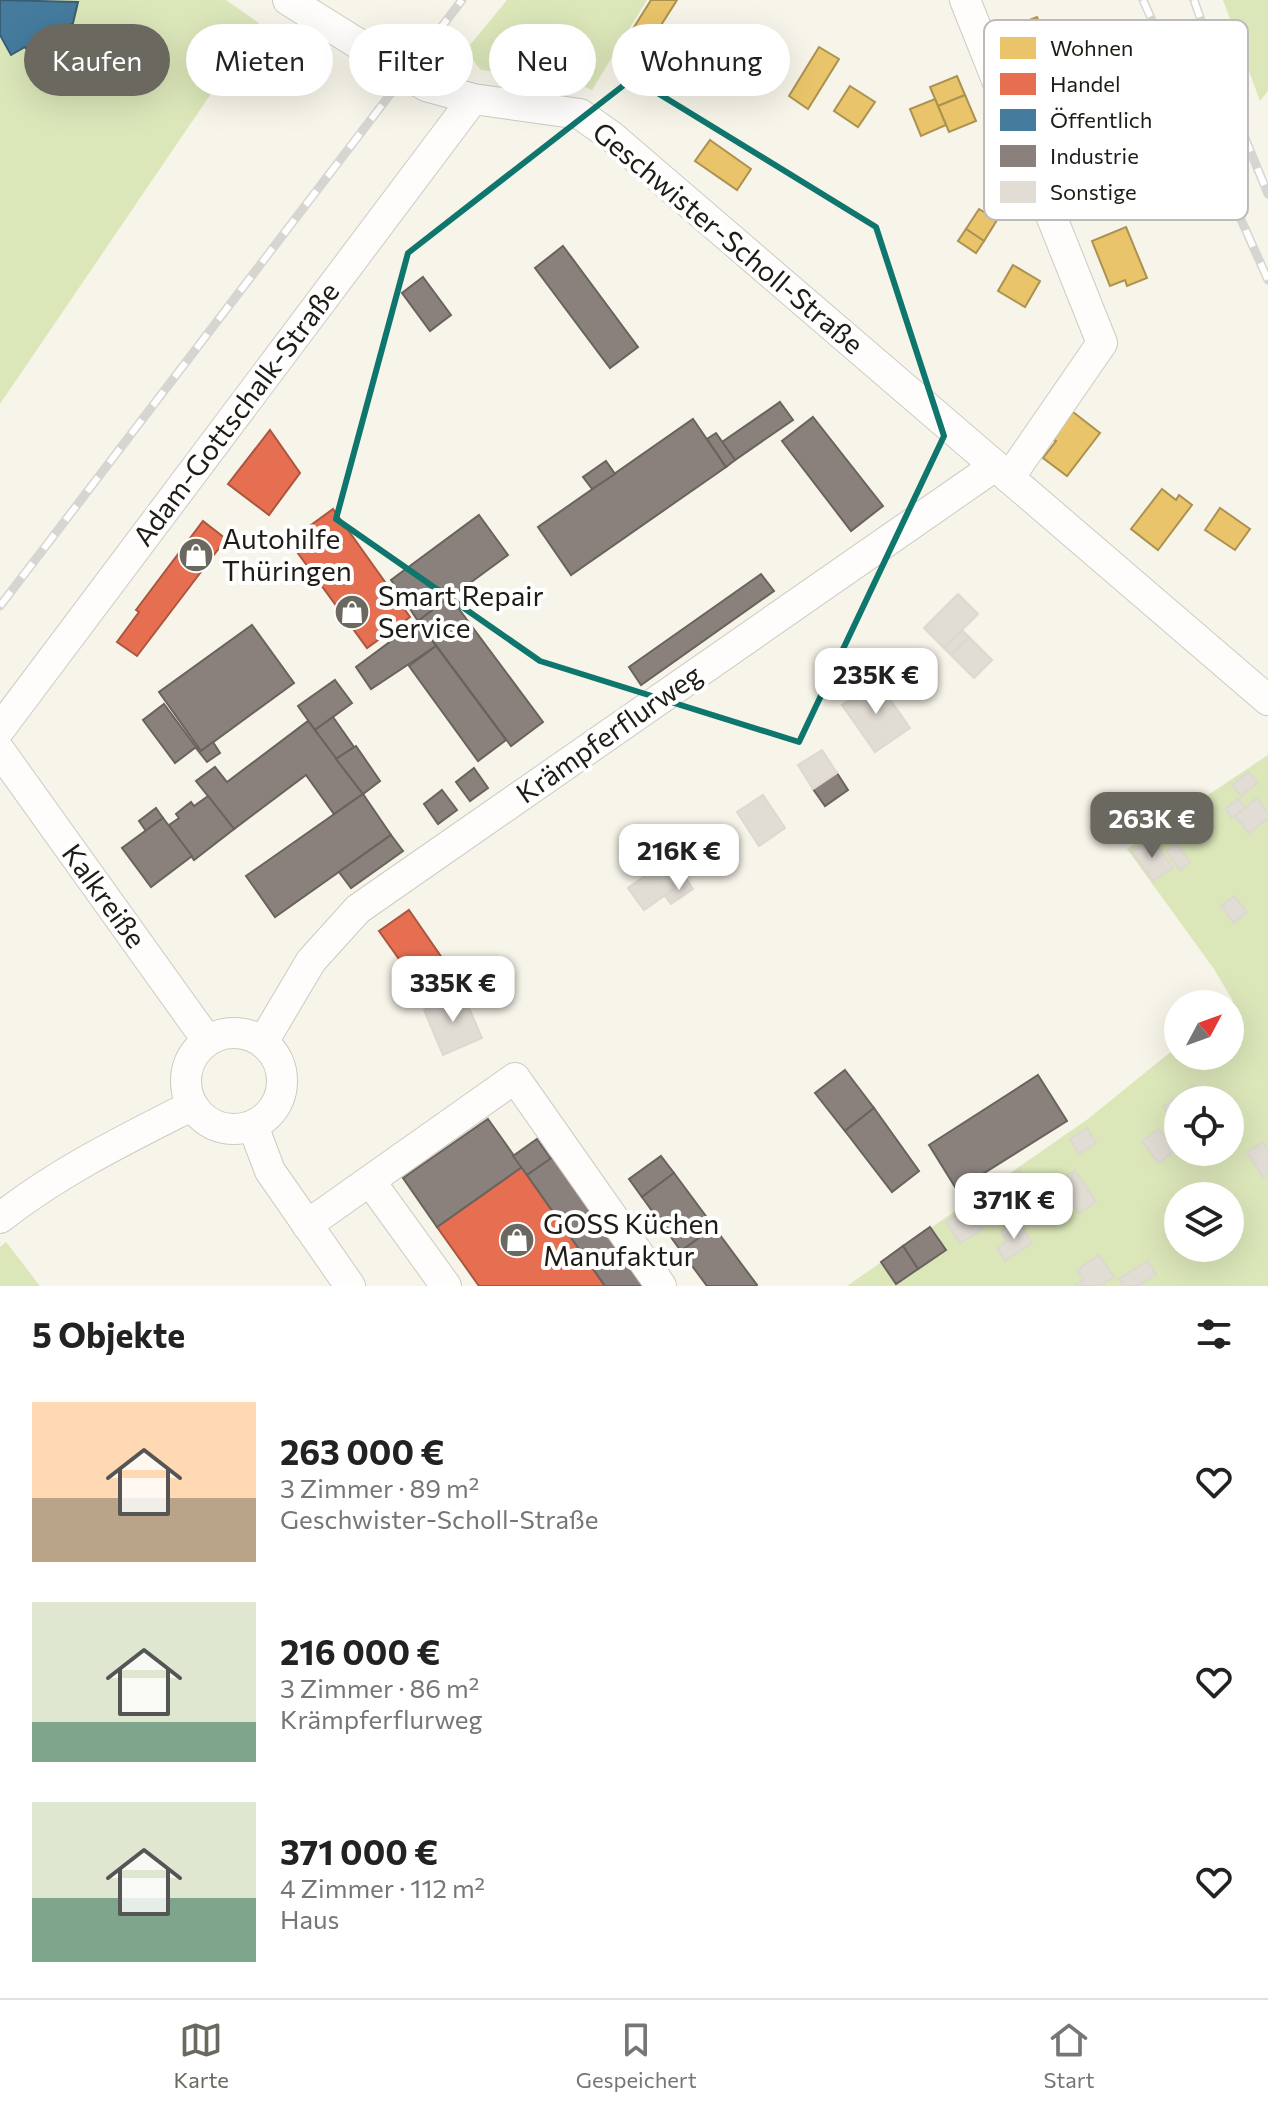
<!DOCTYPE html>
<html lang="de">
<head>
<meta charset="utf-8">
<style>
  body { margin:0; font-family:Commissioner,sans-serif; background:#f2f2f2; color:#222; height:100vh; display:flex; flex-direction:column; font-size:30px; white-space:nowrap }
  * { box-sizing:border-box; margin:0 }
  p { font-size:26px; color:#767676 }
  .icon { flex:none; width:44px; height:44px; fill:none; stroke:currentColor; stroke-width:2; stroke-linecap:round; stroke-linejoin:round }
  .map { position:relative; height:1286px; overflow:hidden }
  .side { display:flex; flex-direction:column; background:#fff; flex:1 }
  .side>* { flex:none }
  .banner { position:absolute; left:24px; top:24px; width:800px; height:72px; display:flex; gap:16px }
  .needle { width:52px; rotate:49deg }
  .fabs { position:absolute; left:1164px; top:990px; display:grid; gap:16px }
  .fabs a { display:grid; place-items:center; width:80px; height:80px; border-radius:50%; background:#fff; box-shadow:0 8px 32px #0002; font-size:40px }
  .price { position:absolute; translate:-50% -68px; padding:0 18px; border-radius:16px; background:#fff; color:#222; font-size:26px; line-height:52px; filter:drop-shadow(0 2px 4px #0008) }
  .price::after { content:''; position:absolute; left:50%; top:48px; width:24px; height:18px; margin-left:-12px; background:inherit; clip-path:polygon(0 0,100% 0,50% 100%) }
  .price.active { background:#6a685f; color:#fff }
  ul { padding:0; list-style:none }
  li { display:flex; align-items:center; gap:24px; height:200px; padding:0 32px }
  li span { display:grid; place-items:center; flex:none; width:224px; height:160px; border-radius:0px; color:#555 }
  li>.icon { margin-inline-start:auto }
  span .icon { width:96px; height:96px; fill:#fffc; stroke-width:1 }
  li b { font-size:34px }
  h2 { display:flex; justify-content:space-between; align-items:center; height:96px; padding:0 32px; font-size:34px }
  .tag { padding:0 28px; border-radius:36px; background:#fff; box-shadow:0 8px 32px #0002; font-size:28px; line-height:72px }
  .tag.active { background:#6a685f; color:#fff }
  .menu { display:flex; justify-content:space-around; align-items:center; height:112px; border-top:2px solid #e0e0e0; background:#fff; font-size:22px; color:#767676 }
  .menu a { display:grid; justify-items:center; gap:4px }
  .menu .active { color:#6a685f }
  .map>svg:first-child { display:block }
  .green { fill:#dbe6b9; fill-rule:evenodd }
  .homes { fill:#e9c46a; stroke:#ac9250; stroke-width:2 }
  .shops { fill:#e76f51; stroke:#ab563f; stroke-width:2 }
  .public { fill:#457b9d; stroke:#395e74; stroke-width:2 }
  .industry { fill:#8a817c; stroke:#6a635d; stroke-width:2 }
  .building { fill:#e1dcd4; stroke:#ddd8d0; stroke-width:2 }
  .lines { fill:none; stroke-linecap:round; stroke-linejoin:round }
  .minor-casing { stroke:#cdcbc2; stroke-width:32 }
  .minor { stroke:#fefdfc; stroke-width:30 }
  .rail-casing { stroke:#d6d5d1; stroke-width:9 }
  .rail { stroke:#fff; stroke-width:6; stroke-dasharray:18; stroke-linecap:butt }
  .marked { fill:none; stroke:#0f766e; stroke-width:6; stroke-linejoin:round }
  .labels { text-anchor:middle; stroke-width:8; stroke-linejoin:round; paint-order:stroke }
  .street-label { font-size:28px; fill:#1e1c15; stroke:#fff }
  .poi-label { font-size:28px; fill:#1e1c15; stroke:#fff; text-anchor:start }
  .key { fill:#fff; stroke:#bcbbb9; stroke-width:2 }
  .key-label { font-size:22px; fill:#1e1c15 }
</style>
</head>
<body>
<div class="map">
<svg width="1268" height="1286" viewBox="0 0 1268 1286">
  <rect width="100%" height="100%" fill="#f7f4e9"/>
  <!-- green -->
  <g class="green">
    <polygon points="0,0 226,0 259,23 0,404"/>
    <polygon points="507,0 647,0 592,90 566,78 481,70 465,51"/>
    <polygon points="1223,0 1268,0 1268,91 1260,101"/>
    <path d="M1268 755V1286H847L1088 1119 1178 1046V1056H1230V1004L1233 1001 1214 969 1127 849ZM1178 1100H1230V1152H1178ZM1178 1196H1230V1248H1178Z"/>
    <polygon points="6,1242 40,1286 0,1286 0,1247"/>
  </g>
  <!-- homes -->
  <g class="homes">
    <polygon points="651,0 677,0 644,52 626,40"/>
    <polygon points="1037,17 1043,32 1020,41 1014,26"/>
    <polygon points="688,43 721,63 703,93 670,73"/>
    <polygon points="819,47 839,59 808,109 789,96"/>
    <polygon points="957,76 965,95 938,106 930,87"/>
    <polygon points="850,86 875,102 858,127 834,111"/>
    <polygon points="965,95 976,121 949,132 938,106"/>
    <polygon points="935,99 946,125 921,136 910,109"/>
    <polygon points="710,140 751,169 737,190 695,161"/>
    <polygon points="979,209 997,220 984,241 966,229"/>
    <polygon points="1126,227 1147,278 1127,286 1125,280 1110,286 1092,241"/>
    <polygon points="966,229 984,241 976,253 958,241"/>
    <polygon points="1013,265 1040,281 1025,307 998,291"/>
    <polygon points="1073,412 1100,433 1067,476 1043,458 1056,441 1052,439"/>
    <polygon points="1162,489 1176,500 1179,495 1192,505 1158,550 1131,529"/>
    <polygon points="1220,508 1250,529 1235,550 1205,530"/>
  </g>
  <!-- shops -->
  <g class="shops">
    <polygon points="270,430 300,473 269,515 228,484"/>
    <polygon points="333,509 410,617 367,648 289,541"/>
    <polygon points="203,521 226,539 137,656 117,642 139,612 136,610"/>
    <polygon points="409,910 458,981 429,1001 379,931"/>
    <polygon points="522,1167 527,1175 605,1286 479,1286 437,1227"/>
  </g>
  <!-- public -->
  <polygon class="public" points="0,0 78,2 73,23 58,32 66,45 35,63 25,47 11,55 0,35"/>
  <!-- industry -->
  <g class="industry">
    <polygon points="563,246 638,347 610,368 535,268"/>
    <polygon points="423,277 451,315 430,331 402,293"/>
    <polygon points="780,402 793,420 735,460 722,442"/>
    <polygon points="813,417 883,506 851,531 782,441"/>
    <polygon points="693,419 726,467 571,575 538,527"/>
    <polygon points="716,433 735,460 726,467 707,439"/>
    <polygon points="606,461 615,474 592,489 583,477"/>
    <polygon points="479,515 508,555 418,621 391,580"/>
    <polygon points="761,574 774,591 641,685 629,667"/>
    <polygon points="450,597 543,722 511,746 418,621"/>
    <polygon points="418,621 436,646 371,689 356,667"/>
    <polygon points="252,625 294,683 201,751 159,692"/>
    <polygon points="436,646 506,740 478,761 409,666"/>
    <polygon points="335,680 352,703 315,730 298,706"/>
    <polygon points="164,704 196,747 175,763 143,720"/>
    <polygon points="333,717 354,747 336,759 315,730"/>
    <polygon points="308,721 363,794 334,814 306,775 234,829 196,781 215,767 227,782"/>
    <polygon points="213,742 220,753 207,762 196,748 198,747 201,751"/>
    <polygon points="356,746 380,781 363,794 336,759"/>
    <polygon points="474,768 488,788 470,801 456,782"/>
    <polygon points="837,773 848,790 825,806 813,789"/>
    <polygon points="442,790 457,810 438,824 424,804"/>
    <polygon points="363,794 391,835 275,917 246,876"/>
    <polygon points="208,796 234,829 194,860 169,825 179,818 176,814 191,802 194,806"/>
    <polygon points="156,808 163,818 146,831 139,821"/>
    <polygon points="163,818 192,856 151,887 122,848"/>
    <polygon points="391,835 403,851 351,888 339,872"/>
    <polygon points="845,1070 874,1108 845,1131 815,1093"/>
    <polygon points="1038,1075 1067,1121 957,1190 929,1145"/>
    <polygon points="874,1108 919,1171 892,1192 845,1131"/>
    <polygon points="488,1119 522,1167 437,1227 403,1178"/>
    <polygon points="537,1139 551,1159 527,1175 513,1156"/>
    <polygon points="661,1156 674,1173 642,1197 629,1179"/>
    <polygon points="553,1157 643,1286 605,1286 527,1175"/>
    <polygon points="674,1173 714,1227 681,1251 642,1197"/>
    <polygon points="714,1227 757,1285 756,1286 707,1286 681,1251"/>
    <polygon points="930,1227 946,1250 918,1269 903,1246"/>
    <polygon points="903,1246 918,1269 896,1284 881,1262"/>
  </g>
  <!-- building -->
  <g class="building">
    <polygon points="958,594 978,614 944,648 924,628"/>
    <polygon points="962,630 969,637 951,655 944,648"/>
    <polygon points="969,637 992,660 974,678 951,655"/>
    <polygon points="877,681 910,728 875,752 842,705"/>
    <polygon points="822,750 837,773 813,789 798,765"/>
    <polygon points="1249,772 1257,783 1241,796 1232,785"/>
    <polygon points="763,795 785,828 759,846 737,812"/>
    <polygon points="1257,798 1268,813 1268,818 1249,833 1235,816"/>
    <polygon points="1238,799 1245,808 1232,818 1225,809"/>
    <polygon points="1152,838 1173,868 1153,881 1132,852"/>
    <polygon points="1176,843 1190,862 1180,870 1166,851"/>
    <polygon points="670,858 687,880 675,888 659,866"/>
    <polygon points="659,866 675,888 644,910 628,888"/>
    <polygon points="687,880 693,889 671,904 665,896"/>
    <polygon points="1234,896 1247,912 1234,923 1221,906"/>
    <polygon points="463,994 482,1038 443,1055 424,1010"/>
    <polygon points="1194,1085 1205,1100 1178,1100 1178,1121 1175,1124 1163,1107"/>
    <polygon points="1087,1128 1096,1143 1079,1154 1070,1139"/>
    <polygon points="1159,1129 1175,1151 1158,1163 1142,1141"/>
    <polygon points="1263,1142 1268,1150 1268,1175 1263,1177 1247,1152"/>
    <polygon points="1019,1170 1030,1185 1016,1196 1004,1181"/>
    <polygon points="1075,1170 1096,1202 1079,1213 1059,1181"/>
    <polygon points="1178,1202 1178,1229 1165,1211"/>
    <polygon points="970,1207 983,1229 960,1243 946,1222"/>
    <polygon points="1018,1221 1032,1243 1005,1261 997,1248 1007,1241 1001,1232"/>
    <polygon points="1099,1255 1114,1277 1100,1286 1077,1286 1076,1284 1084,1279 1077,1270"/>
    <polygon points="1147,1261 1156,1274 1138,1286 1124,1286 1119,1279"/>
  </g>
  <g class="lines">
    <defs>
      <g id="minor">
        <polyline points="288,0 426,86 473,99 580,114 611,136 1268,700"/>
        <polyline points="965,0 1102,343 1009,478"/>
        <polyline points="0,729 473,99"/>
        <polyline points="0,751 207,1040"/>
        <circle cx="234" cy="1081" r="48"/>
        <polyline points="263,1042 311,961 358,909 995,466"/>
        <polyline points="253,1126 270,1171 350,1286"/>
        <polyline points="370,1181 446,1286"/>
        <path d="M0 1218C58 1172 126 1139 191 1106"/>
        <polyline points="307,1225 515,1078 661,1286"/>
      </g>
    </defs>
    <!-- minor casing -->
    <use href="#minor" class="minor-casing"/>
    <!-- minor -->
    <use href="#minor" class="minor"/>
    <defs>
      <g id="rail">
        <polyline points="1143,0 1268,280"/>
        <polyline points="1194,0 1226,92 1268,194"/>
        <polyline points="0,606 462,0"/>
      </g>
    </defs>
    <!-- rail casing -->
    <use href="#rail" class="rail-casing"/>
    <!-- rail -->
    <use href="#rail" class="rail"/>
  </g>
  <!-- marked area -->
  <path class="marked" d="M633 78 876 227 944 436 799 742 540 661 336 519 408 253Z"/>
  <!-- icons -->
  <defs>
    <symbol id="shop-disc" viewBox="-11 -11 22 22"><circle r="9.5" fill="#6a685f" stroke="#fff"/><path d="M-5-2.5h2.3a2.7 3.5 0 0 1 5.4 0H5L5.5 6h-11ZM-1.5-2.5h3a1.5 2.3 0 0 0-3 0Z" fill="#fff"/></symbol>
  </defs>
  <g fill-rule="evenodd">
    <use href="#shop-disc" x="176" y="535" width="40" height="40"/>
    <use href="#shop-disc" x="332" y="592" width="40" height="40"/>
    <use href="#shop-disc" x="497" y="1220" width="40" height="40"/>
  </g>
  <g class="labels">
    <!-- street labels -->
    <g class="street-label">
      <text transform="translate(728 238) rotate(40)" y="10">Geschwister-Scholl-Straße</text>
      <text transform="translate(236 414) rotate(-53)" y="10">Adam-Gottschalk-Straße</text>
      <text transform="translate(609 734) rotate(-35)" y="10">Krämpferflurweg</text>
      <text transform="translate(104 896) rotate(54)" y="10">Kalkreiße</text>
    </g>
    <!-- poi labels -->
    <g class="poi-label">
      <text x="222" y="549">Autohilfe<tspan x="222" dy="32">Thüringen</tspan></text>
      <text x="378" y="606">Smart Repair<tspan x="378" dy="32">Service</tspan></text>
      <text x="543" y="1234">GOSS Küchen<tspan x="543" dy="32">Manufaktur</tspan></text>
    </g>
  </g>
  <!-- legend -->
  <rect x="984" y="20" width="264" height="200" rx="12" class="key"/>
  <rect x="1000" y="37" width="36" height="22" fill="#e9c46a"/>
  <rect x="1000" y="73" width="36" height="22" fill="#e76f51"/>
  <rect x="1000" y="109" width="36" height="22" fill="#457b9d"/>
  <rect x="1000" y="145" width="36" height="22" fill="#8a817c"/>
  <rect x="1000" y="181" width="36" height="22" fill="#e1dcd4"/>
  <g class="key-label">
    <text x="1050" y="56">Wohnen</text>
    <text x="1050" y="92">Handel</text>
    <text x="1050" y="128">Öffentlich</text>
    <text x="1050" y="164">Industrie</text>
    <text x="1050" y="200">Sonstige</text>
  </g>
</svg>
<div class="fabs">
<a><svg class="needle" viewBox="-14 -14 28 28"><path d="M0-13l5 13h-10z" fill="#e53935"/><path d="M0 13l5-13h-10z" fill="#767676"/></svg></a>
<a><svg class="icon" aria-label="locate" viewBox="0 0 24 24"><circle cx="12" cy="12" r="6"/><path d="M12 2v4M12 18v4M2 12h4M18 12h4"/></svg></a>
<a><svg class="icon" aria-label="layers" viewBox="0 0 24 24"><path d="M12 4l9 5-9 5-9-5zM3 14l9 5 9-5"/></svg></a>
</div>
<b class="price" style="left:876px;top:716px">235K €</b>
<b class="price active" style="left:1152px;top:860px">263K €</b>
<b class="price" style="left:679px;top:892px">216K €</b>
<b class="price" style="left:453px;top:1024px">335K €</b>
<b class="price" style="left:1014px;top:1241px">371K €</b>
<div class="banner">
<a class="tag active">Kaufen</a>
<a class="tag">Mieten</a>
<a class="tag">Filter</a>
<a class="tag">Neu</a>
<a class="tag">Wohnung</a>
</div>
</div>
<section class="side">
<h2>5 Objekte<svg class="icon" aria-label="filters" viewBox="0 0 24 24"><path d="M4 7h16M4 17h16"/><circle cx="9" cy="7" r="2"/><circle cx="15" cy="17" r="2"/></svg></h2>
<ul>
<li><span style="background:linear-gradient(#ffd9b3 60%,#b9a48a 0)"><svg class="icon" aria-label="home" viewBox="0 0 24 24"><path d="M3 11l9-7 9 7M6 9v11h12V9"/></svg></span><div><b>263 000 €</b><p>3 Zimmer · 89 m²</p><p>Geschwister-Scholl-Straße</p></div><svg class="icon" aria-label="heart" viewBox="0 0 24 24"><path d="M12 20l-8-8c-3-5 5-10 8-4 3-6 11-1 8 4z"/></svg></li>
<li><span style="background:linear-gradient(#dfe7d0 75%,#7fa58c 0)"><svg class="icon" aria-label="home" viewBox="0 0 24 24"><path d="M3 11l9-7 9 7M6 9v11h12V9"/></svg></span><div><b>216 000 €</b><p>3 Zimmer · 86 m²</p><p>Krämpferflurweg</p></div><svg class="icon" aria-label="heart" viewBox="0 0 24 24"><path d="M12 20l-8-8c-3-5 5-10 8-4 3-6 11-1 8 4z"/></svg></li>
<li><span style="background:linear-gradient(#dfe7d0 60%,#7fa58c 0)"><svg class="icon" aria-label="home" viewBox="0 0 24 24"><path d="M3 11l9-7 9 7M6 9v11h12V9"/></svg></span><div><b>371 000 €</b><p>4 Zimmer · 112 m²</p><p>Haus</p></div><svg class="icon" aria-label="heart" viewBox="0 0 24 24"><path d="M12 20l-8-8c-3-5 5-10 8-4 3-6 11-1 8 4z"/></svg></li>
</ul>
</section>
<nav class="menu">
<a class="active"><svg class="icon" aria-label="map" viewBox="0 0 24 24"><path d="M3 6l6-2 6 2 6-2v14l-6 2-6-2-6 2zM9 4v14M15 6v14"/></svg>Karte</a>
<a><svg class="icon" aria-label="saved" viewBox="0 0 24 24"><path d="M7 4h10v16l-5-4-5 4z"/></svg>Gespeichert</a>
<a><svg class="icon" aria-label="home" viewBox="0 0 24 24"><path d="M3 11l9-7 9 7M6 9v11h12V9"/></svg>Start</a>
</nav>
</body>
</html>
